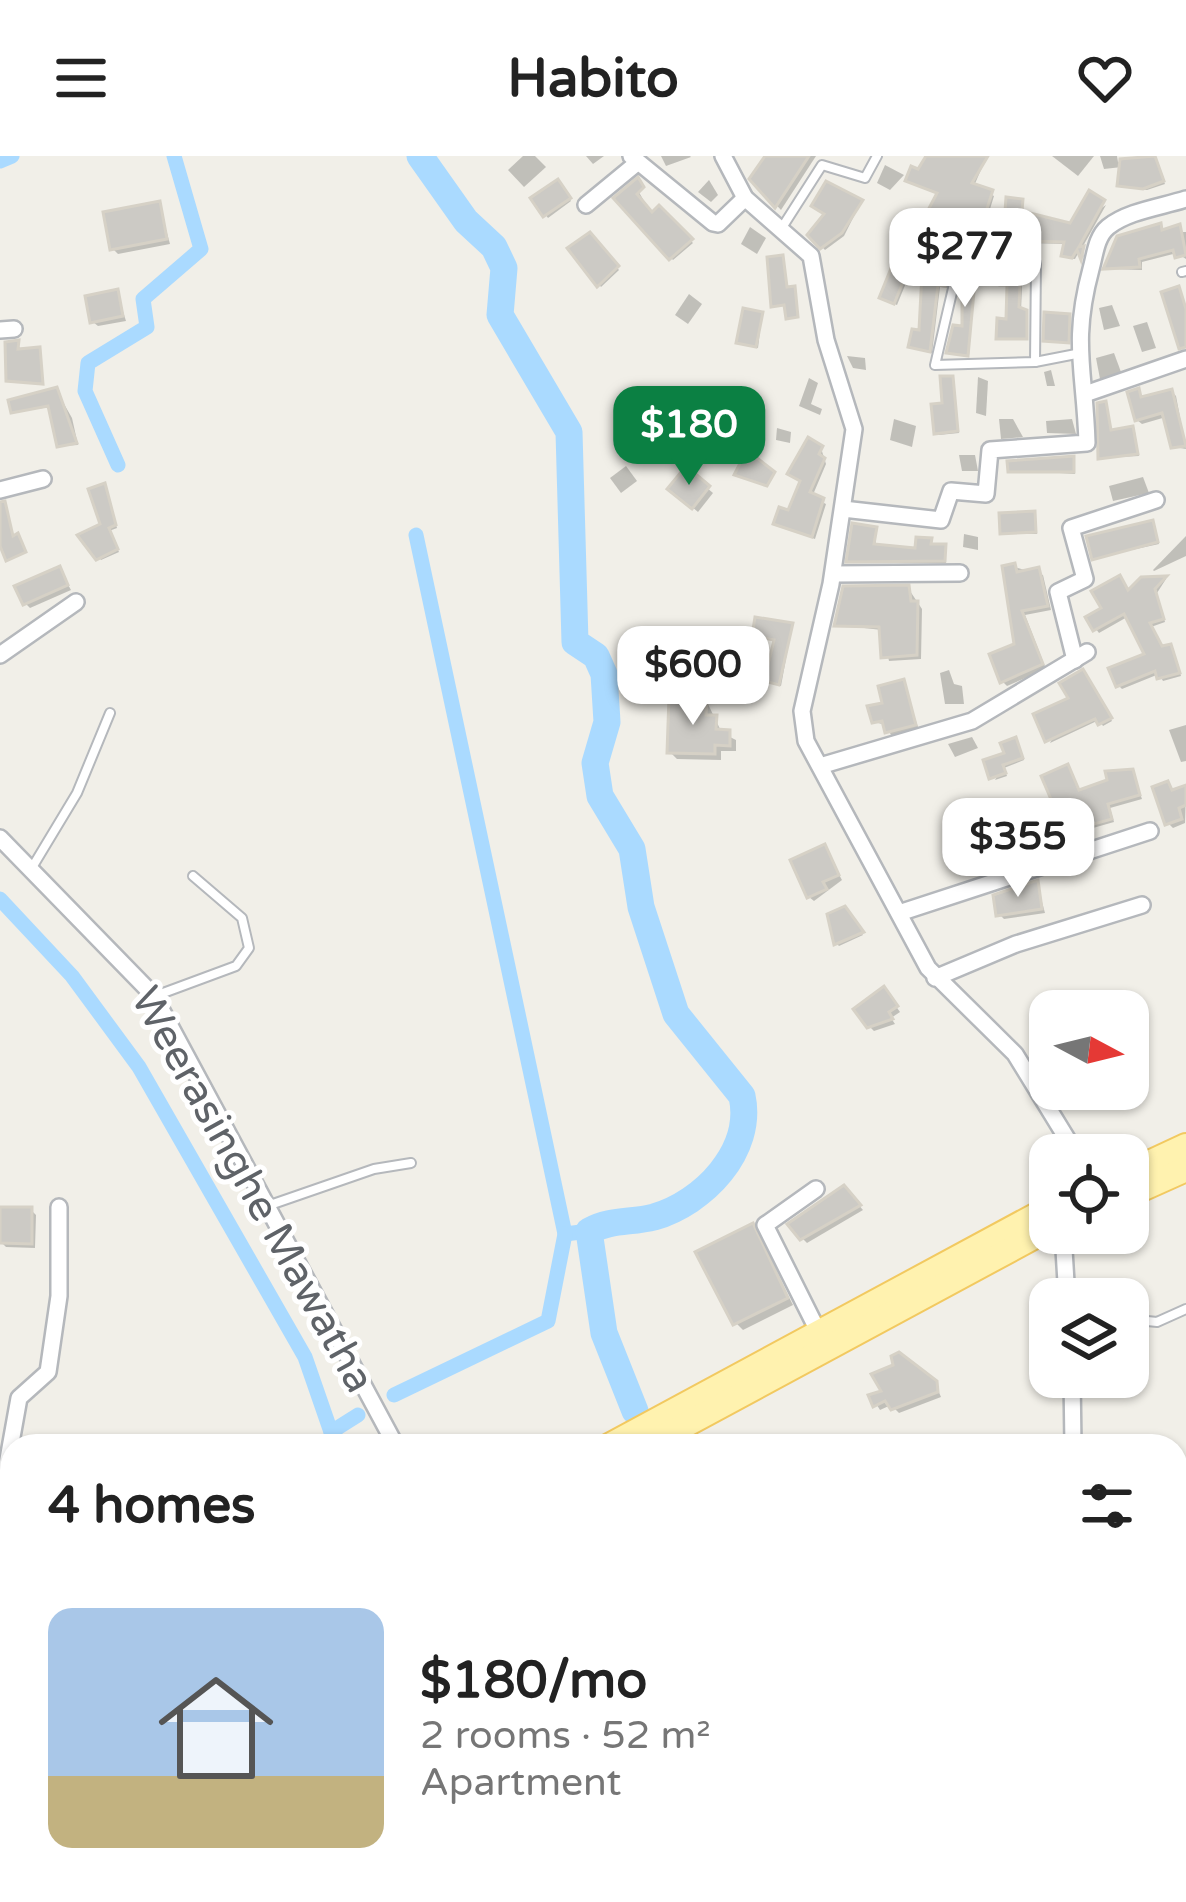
<!DOCTYPE html>
<html lang="en">
<head>
<meta charset="utf-8">
<style>
  body { margin:0; font-family:"Varela Round",sans-serif; background:#f2f2f2; color:#222; height:100vh; display:flex; flex-direction:column; font-size:45px; white-space:nowrap }
  * { box-sizing:border-box; margin:0 }
  p { font-size:39px; color:#767676 }
  .icon { flex:none; width:66px; height:66px; fill:none; stroke:currentColor; stroke-width:2; stroke-linecap:round; stroke-linejoin:round }
  .map { position:relative; flex:1; overflow:hidden }
  .sheet { position:absolute; left:0px; top:1278px; width:1188px; height:468px; display:flex; flex-direction:column; background:#fff; border-radius:36px 36px 0 0; box-shadow:0 3px 9px #0004 }
  .sheet>* { flex:none }
  .needle { width:78px; rotate:97deg }
  .fabs { position:absolute; left:1029px; top:834px; display:grid; gap:24px }
  .fabs a { display:grid; place-items:center; width:120px; height:120px; border-radius:24px; background:#fff; box-shadow:0 3px 9px #0004; font-size:60px }
  .price { position:absolute; translate:-50% -102px; padding:0 27px; border-radius:24px; background:#fff; color:#222; font-size:39px; line-height:78px; filter:drop-shadow(0 3px 6px #0008) }
  .price::after { content:''; position:absolute; left:50%; top:72px; width:36px; height:27px; margin-left:-18px; background:inherit; clip-path:polygon(0 0,100% 0,50% 100%) }
  .price.on { background:#0b8043; color:#fff }
  ul { padding:0; list-style:none }
  li { display:flex; align-items:center; gap:36px; height:300px; padding:0 48px }
  li+li { border-top:3px solid #e0e0e0 }
  li span { display:grid; place-items:center; flex:none; width:336px; height:240px; border-radius:24px; color:#555 }
  li>.icon { margin-inline-start:auto }
  span .icon { width:144px; height:144px; fill:#fffc; stroke-width:1 }
  li b { font-size:51px }
  h2 { display:flex; justify-content:space-between; align-items:center; height:144px; padding:0 48px; font-size:51px }
  header { display:flex; justify-content:space-between; align-items:center; height:156px; padding:0 48px; background:#fff; font-size:54px; font-weight:700 }
  .map>svg:first-child { display:block }
  .green { fill:#c5e8c5 }
  .shadow { fill:#0003 }
  .lines { fill:none; stroke-linecap:round; stroke-linejoin:round }
  .canal { stroke:#aadaff; stroke-width:15 }
  .river { stroke:#aadaff; stroke-width:27 }
  .building { fill:#cccac5; stroke:#d6d1c6; stroke-width:3 }
  .service-casing { stroke:#b5b8bc; stroke-width:12 }
  .minor-casing { stroke:#b5b8bc; stroke-width:20 }
  .primary-casing { stroke:#f2c960; stroke-width:28 }
  .service { stroke:#fff; stroke-width:8 }
  .minor { stroke:#fff; stroke-width:15 }
  .primary { stroke:#fff2af; stroke-width:24 }
  .labels { text-anchor:middle; stroke-width:10; stroke-linejoin:round; paint-order:stroke }
  .street-label { font-size:42px; fill:#5f6368; stroke:#fff }
</style>
</head>
<body>
<header><svg class="icon" aria-label="menu" viewBox="0 0 24 24"><path d="M4 6h16M4 12h16M4 18h16"/></svg>Habito<svg class="icon" aria-label="heart" viewBox="0 0 24 24"><path d="M12 20l-8-8c-3-5 5-10 8-4 3-6 11-1 8 4z"/></svg></header>
<div class="map">
<svg width="1186" height="1746" viewBox="0 0 1186 1746">
  <rect width="100%" height="100%" fill="#f1efe8"/>
  <!-- green -->
  <polygon class="green" points="225,1734 387,1734 388,1746 218,1746"/>
  <!-- shadow -->
  <g class="shadow">
    <polygon points="523,0 535,0 546,11 524,31 508,14"/>
    <polygon points="586,0 604,0 593,8"/>
    <polygon points="661,0 690,0 691,1 666,10"/>
    <polygon points="770,0 816,0 781,54 752,23"/>
    <polygon points="929,0 986,2 974,30 994,40 986,66 965,58 938,106 953,110 948,132 940,131 932,197 911,190 922,178 926,78 897,149 885,144 912,67 927,75 940,38 908,24"/>
    <polygon points="1052,0 1094,0 1078,20"/>
    <polygon points="1100,0 1117,0 1118,6 1154,3 1165,28 1147,34 1123,31 1122,11 1104,13"/>
    <polygon points="885,9 904,19 890,34 877,27"/>
    <polygon points="709,24 718,39 711,46 698,36"/>
    <polygon points="558,27 571,45 548,62 534,43"/>
    <polygon points="636,31 652,59 659,54 693,87 673,104 618,42"/>
    <polygon points="861,46 844,80 825,94 811,79"/>
    <polygon points="1022,46 1023,59 1072,71 1106,49 1082,92 1084,102 1080,94 1075,103 1067,102 1067,88 1024,87 1021,155 1027,160 1028,184 1002,184 1009,166 1010,131 1003,128"/>
    <polygon points="159,48 170,88 118,98 113,93"/>
    <polygon points="1160,70 1165,76 1186,76 1186,103 1177,97 1142,106 1142,114 1107,113"/>
    <polygon points="750,71 766,82 757,98 741,88"/>
    <polygon points="590,80 619,114 601,131 571,92"/>
    <polygon points="977,95 969,200 951,198 965,173"/>
    <polygon points="117,136 126,165 98,170 93,166"/>
    <polygon points="689,138 702,148 688,168 675,159"/>
    <polygon points="1112,149 1120,170 1104,174 1099,152"/>
    <polygon points="762,159 758,192 742,189 739,186"/>
    <polygon points="1147,166 1156,192 1142,196 1133,170"/>
    <polygon points="1114,197 1121,216 1100,223 1096,202"/>
    <polygon points="847,200 865,202 866,214 853,212"/>
    <polygon points="1051,214 1055,230 1047,230 1044,216"/>
    <polygon points="978,221 988,225 986,260 976,257"/>
    <polygon points="809,222 818,227 811,248 822,253 820,259 799,250"/>
    <polygon points="952,223 959,277 939,279 937,277"/>
    <polygon points="56,234 72,262 78,289 60,290 51,251 14,256"/>
    <polygon points="1138,236 1143,243 1172,236 1176,240 1186,293 1174,291 1166,261 1142,268 1137,264"/>
    <polygon points="1105,248 1112,277 1135,276 1139,300 1101,302"/>
    <polygon points="894,263 916,270 912,291 890,284"/>
    <polygon points="999,263 1013,263 1023,281 1001,283"/>
    <polygon points="1072,263 1076,278 1047,277 1046,265"/>
    <polygon points="777,272 791,276 790,287 776,284"/>
    <polygon points="821,292 826,308 812,341 826,348 815,383 777,368 790,358"/>
    <polygon points="959,299 975,299 978,315 962,315"/>
    <polygon points="1073,303 1075,318 1011,314"/>
    <polygon points="626,310 637,325 621,337 610,322"/>
    <polygon points="686,314 713,337 698,356 671,333"/>
    <polygon points="1143,321 1149,337 1113,345 1109,330"/>
    <polygon points="104,331 117,372 109,375 119,396 101,404 82,380 104,370"/>
    <polygon points="1034,358 1037,378 1003,377"/>
    <polygon points="1152,367 1159,388 1095,402"/>
    <polygon points="875,374 876,391 918,395 919,385 944,391 946,407 852,407"/>
    <polygon points="964,378 978,381 978,394 963,391"/>
    <polygon points="1186,380 1186,400 1154,415 1153,414"/>
    <polygon points="1014,411 1043,419 1051,454 1025,459 1046,513 1007,530 1003,526 1018,490"/>
    <polygon points="59,413 71,434 30,452 25,447"/>
    <polygon points="1166,423 1157,437 1165,466 1151,471 1162,493 1174,495 1181,520 1163,525 1159,518 1122,533 1118,529 1148,500 1129,460 1099,477 1096,473 1142,424"/>
    <polygon points="908,432 922,453 921,503 889,505 882,474 837,469"/>
    <polygon points="792,470 781,530 770,527 776,485 755,479"/>
    <polygon points="748,489 753,494 748,516 731,512 729,519 707,510"/>
    <polygon points="949,514 954,528 962,530 964,548 945,548 940,517"/>
    <polygon points="1085,519 1112,565 1103,570 1099,564 1050,587"/>
    <polygon points="903,526 919,574 892,581 886,569 874,566"/>
    <polygon points="706,544 722,577 736,584 736,595 721,595 721,604 677,603 670,596"/>
    <polygon points="1186,569 1186,605 1181,606 1169,574"/>
    <polygon points="972,581 978,592 955,601 948,588"/>
    <polygon points="1018,587 1024,604 1004,612 1007,620 995,624"/>
    <polygon points="1068,612 1081,637 1132,616 1142,643 1110,652 1114,666 1072,678"/>
    <polygon points="1168,628 1174,637 1186,632 1185,667 1173,672 1168,667"/>
    <polygon points="824,692 842,724 814,745 809,741"/>
    <polygon points="1037,728 1045,757 1004,763 999,758"/>
    <polygon points="844,754 863,779 839,790 836,787"/>
    <polygon points="888,839 900,856 891,862 895,868 874,875 869,870"/>
    <polygon points="844,1032 863,1054 807,1087 802,1082"/>
    <polygon points="31,1054 36,1059 35,1092 6,1091 1,1086"/>
    <polygon points="753,1071 793,1149 743,1174 736,1167"/>
    <polygon points="935,1227 941,1241 899,1257 891,1249 880,1254 872,1241"/>
    <polygon points="721,1734 752,1734 726,1739"/>
    <polygon points="778,1734 799,1734 802,1746 780,1746"/>
  </g>
  <g class="lines">
    <!-- canal -->
    <g class="canal">
      <polyline points="0,5 12,0"/>
      <polyline points="118,309 85,235 88,207 147,171 143,143 201,93 174,0"/>
      <polyline points="416,379 565,1078 589,1075"/>
      <polyline points="0,743 72,820 139,911 305,1201 331,1276 343,1290"/>
      <polyline points="394,1239 548,1165 565,1078"/>
      <polyline points="331,1276 358,1259"/>
      <polyline points="465,1734 466,1746"/>
    </g>
    <!-- river -->
    <path class="river" d="M420 0 466 65 494 91 504 112 500 159 569 276 575 486 596 500 604 518 607 566 595 607 600 640 632 693 641 751 676 858 742 940C754 995 703 1047 654 1061 631 1067 611 1063 589 1075L604 1177 635 1255"/>
  </g>
  <!-- building -->
  <g class="building">
    <polygon points="765,0 809,0 775,52 749,23"/>
    <polygon points="926,0 988,0 972,27 993,34 983,65 962,57 936,102 951,104 945,130 938,129 930,196 908,191 912,173 919,174 925,60 937,37 905,25 911,10 918,13"/>
    <polygon points="1155,0 1164,25 1143,33 1117,30 1120,3"/>
    <polygon points="638,21 644,31 637,38 652,56 659,49 693,83 669,104 613,42"/>
    <polygon points="558,23 571,42 543,61 530,42"/>
    <polygon points="826,25 863,44 842,77 820,93 807,79 824,58 811,50"/>
    <polygon points="1089,34 1105,44 1079,91 1084,90 1081,104 1077,94 1072,102 1061,100 1064,86 1022,85 1019,151 1027,154 1027,183 996,183 997,162 1006,163 1007,129 1000,129 1006,41 1023,43 1022,55 1070,67"/>
    <polygon points="160,45 167,83 110,94 103,56"/>
    <polygon points="911,63 926,71 894,148 879,142"/>
    <polygon points="1161,67 1162,74 1180,68 1186,99 1175,102 1173,94 1139,103 1140,111 1103,113 1117,80"/>
    <polygon points="590,76 619,110 597,131 567,92"/>
    <polygon points="971,91 978,93 968,200 946,197 953,169 962,170 962,131"/>
    <polygon points="783,99 787,131 795,130 798,161 786,163 784,149 771,151 767,101"/>
    <polygon points="1179,130 1186,153 1186,191 1179,193 1161,136"/>
    <polygon points="118,133 123,160 90,167 85,140"/>
    <polygon points="743,152 763,156 756,191 736,187"/>
    <polygon points="1044,156 1070,158 1069,187 1043,185"/>
    <polygon points="19,184 18,193 40,191 43,228 6,225 5,186"/>
    <polygon points="940,220 953,220 958,275 934,278 931,248 942,247"/>
    <polygon points="57,231 77,287 57,291 48,250 11,257 8,244"/>
    <polygon points="1139,232 1141,241 1172,233 1186,290 1171,292 1162,257 1135,265 1127,236"/>
    <polygon points="1106,245 1111,274 1133,270 1138,298 1098,303 1097,247"/>
    <polygon points="808,281 823,290 819,298 825,302 810,336 824,342 812,381 773,368 779,351 788,354 800,325 787,318"/>
    <polygon points="747,294 775,316 767,330 734,319"/>
    <polygon points="1074,300 1074,316 1008,316 1007,305"/>
    <polygon points="686,310 710,330 692,353 667,333"/>
    <polygon points="105,327 116,369 109,372 118,393 96,404 77,379 100,368 88,333"/>
    <polygon points="5,345 13,380 18,377 26,396 6,405 0,390 0,346"/>
    <polygon points="1035,355 1036,376 1000,378 999,357"/>
    <polygon points="1153,364 1158,386 1092,404 1086,380"/>
    <polygon points="852,367 877,371 874,388 915,392 916,381 932,382 931,388 946,388 945,405 846,406"/>
    <polygon points="1015,407 1017,416 1039,411 1048,450 1022,455 1043,508 1000,527 989,498 1014,488 1002,410"/>
    <polygon points="60,410 68,429 23,449 14,430"/>
    <polygon points="1120,419 1128,434 1141,421 1167,420 1155,433 1164,463 1150,467 1162,490 1171,488 1180,517 1157,523 1155,515 1116,531 1108,512 1144,498 1124,458 1093,475 1085,461 1101,452 1091,435"/>
    <polygon points="909,429 911,445 918,445 917,499 881,502 879,471 834,470 843,430"/>
    <polygon points="755,461 793,467 779,529 764,525 774,484 752,480"/>
    <polygon points="731,482 749,486 743,513 704,511 709,490 728,494"/>
    <polygon points="1083,513 1112,562 1098,569 1095,563 1045,586 1033,558 1068,542 1059,527"/>
    <polygon points="904,523 916,569 885,577 882,565 872,567 867,550 882,547 878,530"/>
    <polygon points="669,541 707,542 706,559 717,559 716,573 730,574 730,590 715,589 715,598 667,597"/>
    <polygon points="1016,581 1023,602 1003,609 1006,617 989,623 983,604 1004,597 1000,587"/>
    <polygon points="1068,608 1079,634 1107,624 1105,615 1133,613 1140,639 1108,648 1112,663 1065,676 1041,620"/>
    <polygon points="1168,625 1172,634 1186,629 1186,649 1179,652 1182,663 1165,669 1152,631"/>
    <polygon points="825,688 839,719 823,726 827,733 807,742 790,704"/>
    <polygon points="1038,724 1042,753 996,760 993,739"/>
    <polygon points="845,750 864,776 834,789 827,758"/>
    <polygon points="884,830 898,850 889,856 893,863 867,872 853,853"/>
    <polygon points="844,1029 861,1049 800,1084 787,1068"/>
    <polygon points="0,1051 32,1051 32,1088 0,1087"/>
    <polygon points="753,1067 788,1142 733,1169 695,1096"/>
    <polygon points="899,1196 937,1225 938,1236 891,1254 885,1245 873,1251 868,1239 881,1235 871,1218 893,1209 891,1200"/>
    <polygon points="561,1734 678,1734 680,1746 563,1746"/>
  </g>
  <g class="lines">
    <defs>
      <g id="service">
        <polyline points="969,64 935,209 1035,206 1076,198"/>
        <polyline points="783,70 822,9 865,22 877,0"/>
        <polyline points="1182,116 1186,115"/>
        <polyline points="1035,206 1036,107"/>
        <polyline points="33,710 77,637 110,557"/>
        <polyline points="155,840 236,810 249,792 242,762 193,720"/>
        <polyline points="270,1049 374,1013 411,1007"/>
        <polyline points="1128,1163 1157,1166 1186,1153"/>
      </g>
      <g id="minor">
        <polyline points="631,0 713,67 718,68 745,42"/>
        <polyline points="723,0 745,42 811,100 826,184 854,273 831,428 802,555 806,585 928,812 1015,898 1077,999"/>
        <polyline points="586,49 637,7"/>
        <polyline points="0,174 14,173"/>
        <polyline points="1085,238 1186,203"/>
        <polyline points="0,334 43,323"/>
        <path d="M843 353 941 364 951 335 986 338 990 294 1087 287C1085 215 1071 187 1091 113 1095 99 1096 81 1108 71 1128 55 1161 51 1186 43"/>
        <polyline points="833,418 960,417"/>
        <polyline points="0,499 76,446"/>
        <polyline points="1075,504 1058,436 1085,423 1071,372 1156,344"/>
        <polyline points="820,610 972,565 1087,496"/>
        <polyline points="0,682 154,840 396,1290"/>
        <polyline points="899,757 1150,675"/>
        <polyline points="935,822 1016,788 1142,749"/>
        <polyline points="816,1033 765,1069 817,1173"/>
        <polyline points="1063,1077 1067,1143"/>
        <polyline points="1072,1221 1073,1290"/>
        <polyline points="1176,1323 1186,1321"/>
        <polyline points="0,1348 19,1242 48,1216 59,1140 59,1051"/>
        <polyline points="0,1380 12,1378"/>
        <polyline points="0,1403 0,1526"/>
        <polyline points="0,1617 12,1611"/>
        <polyline points="704,1734 706,1746"/>
        <polyline points="31,1746 33,1734"/>
      </g>
      <g id="primary">
        <polyline points="1128,1017 1186,990"/>
        <polyline points="1128,1039 1186,1013"/>
        <polyline points="609,1290 1050,1052"/>
        <polyline points="646,1290 1050,1072"/>
        <polyline points="0,1631 12,1625"/>
      </g>
    </defs>
    <!-- service casing -->
    <use href="#service" class="service-casing"/>
    <!-- minor casing -->
    <use href="#minor" class="minor-casing"/>
    <!-- primary casing -->
    <use href="#primary" class="primary-casing"/>
    <!-- service -->
    <use href="#service" class="service"/>
    <!-- minor -->
    <use href="#minor" class="minor"/>
    <!-- primary -->
    <use href="#primary" class="primary"/>
  </g>
  <g class="labels">
    <!-- street labels -->
    <g class="street-label">
      <text transform="translate(254 1033) rotate(61)" y="15">Weerasinghe Mawatha</text>
    </g>
  </g>
</svg>
<div class="fabs">
<a><svg class="needle" viewBox="-14 -14 28 28"><path d="M0-13l5 13h-10z" fill="#e53935"/><path d="M0 13l5-13h-10z" fill="#767676"/></svg></a>
<a><svg class="icon" aria-label="locate" viewBox="0 0 24 24"><circle cx="12" cy="12" r="6"/><path d="M12 2v4M12 18v4M2 12h4M18 12h4"/></svg></a>
<a><svg class="icon" aria-label="layers" viewBox="0 0 24 24"><path d="M12 4l9 5-9 5-9-5zM3 14l9 5 9-5"/></svg></a>
</div>
<b class="price" style="left:965px;top:154px">$277</b>
<b class="price on" style="left:689px;top:332px">$180</b>
<b class="price" style="left:693px;top:572px">$600</b>
<b class="price" style="left:1018px;top:744px">$355</b>
<section class="sheet">
<h2>4 homes<svg class="icon" aria-label="filters" viewBox="0 0 24 24"><path d="M4 7h16M4 17h16"/><circle cx="9" cy="7" r="2"/><circle cx="15" cy="17" r="2"/></svg></h2>
<ul>
<li><span style="background:linear-gradient(#a9c7e8 70%,#c2b280 0)"><svg class="icon" aria-label="home" viewBox="0 0 24 24"><path d="M3 11l9-7 9 7M6 9v11h12V9"/></svg></span><div><b>$180/mo</b><p>2 rooms · 52 m²</p><p>Apartment</p></div></li>
</ul>
</section>
</div>
</body>
</html>
